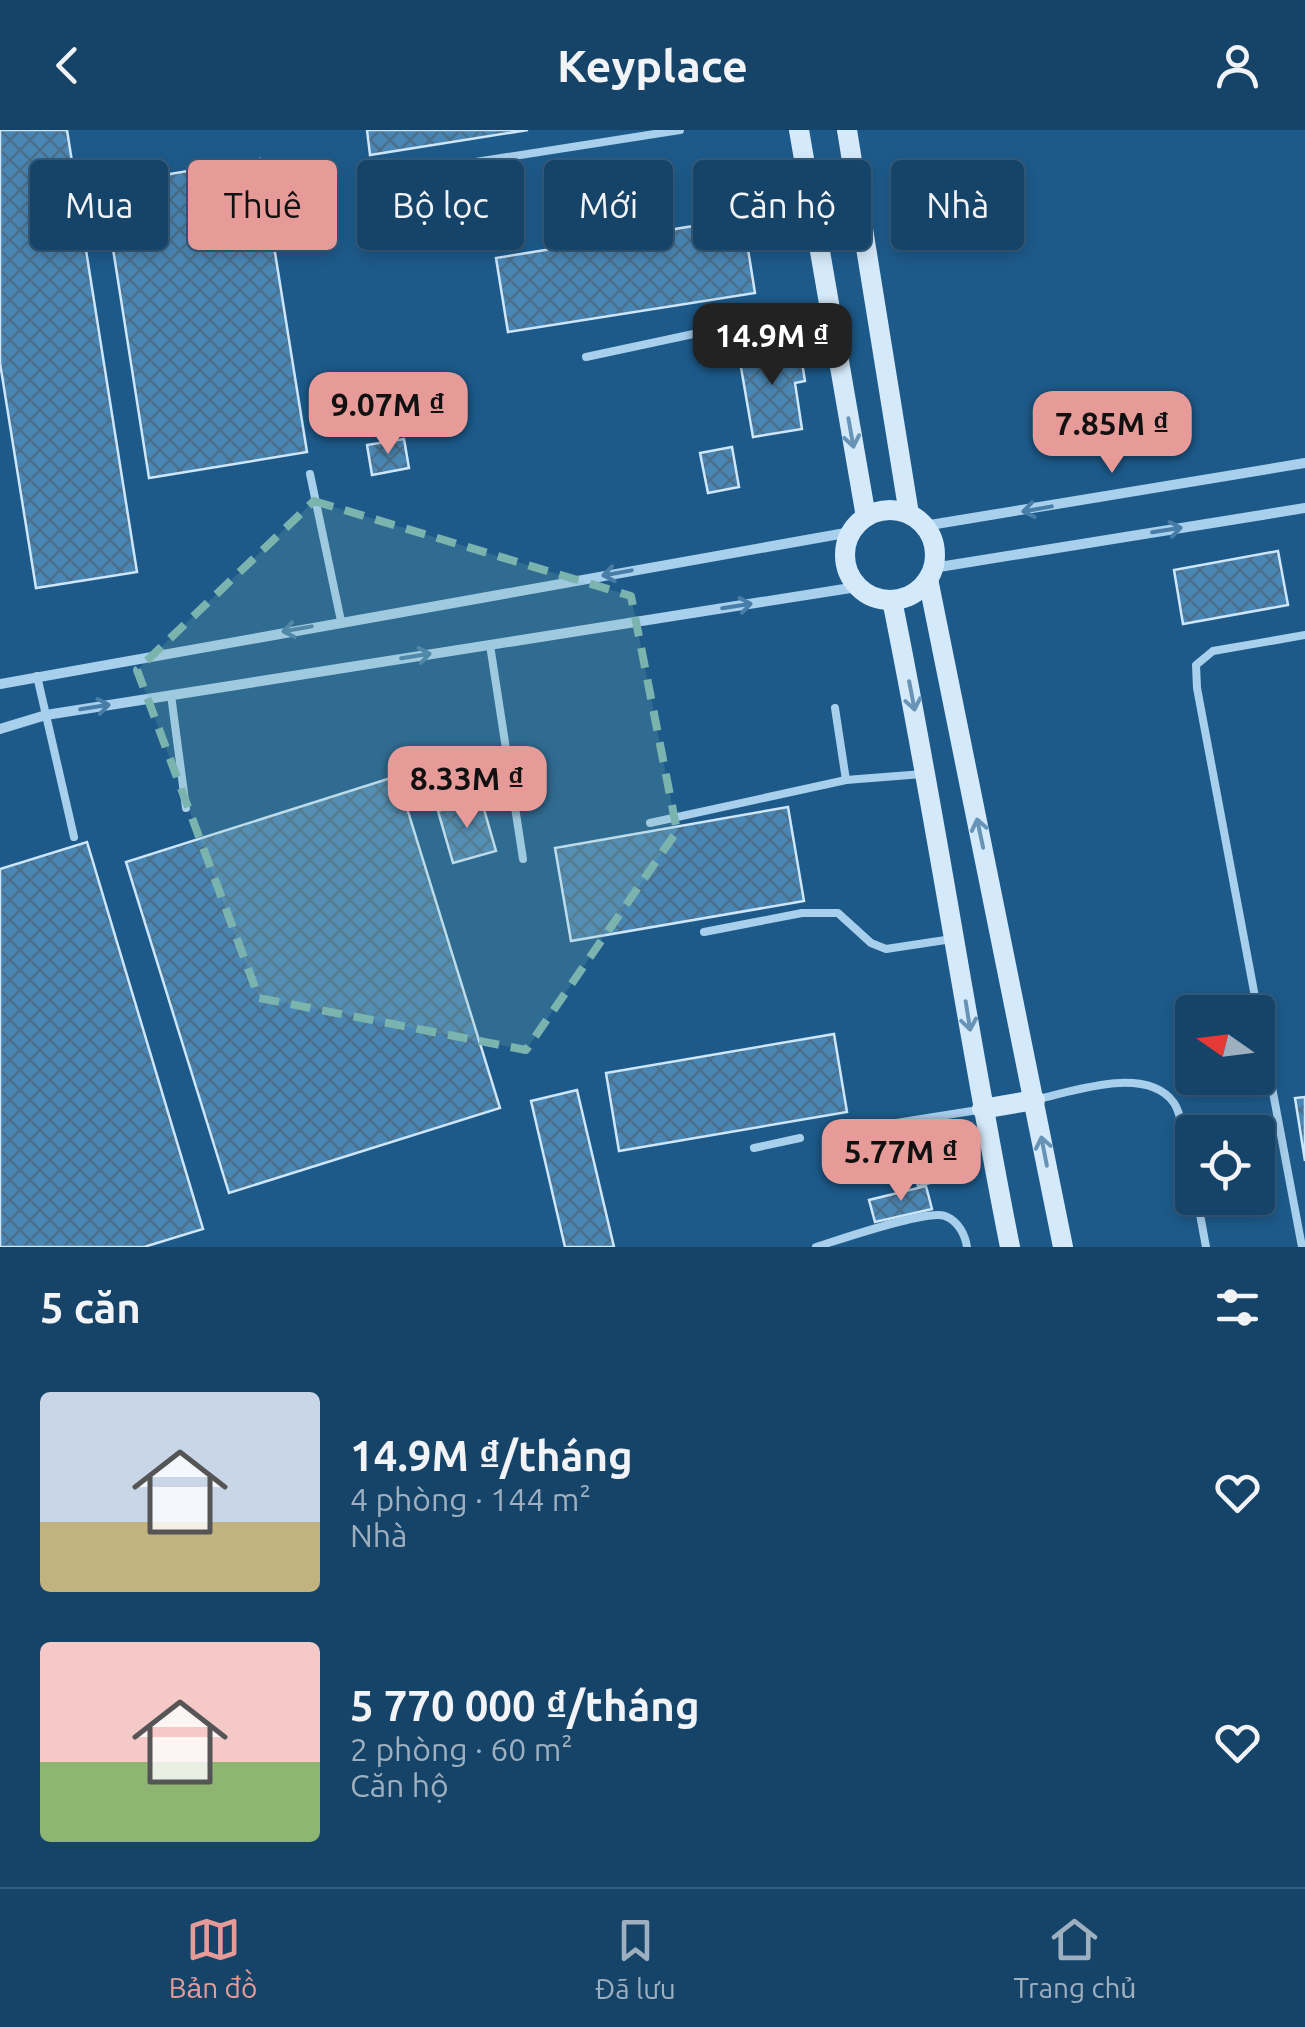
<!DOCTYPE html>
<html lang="vi">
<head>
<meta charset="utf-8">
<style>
  body { margin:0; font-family:Ubuntu,sans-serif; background:#1f4b6e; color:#f1f3f6; height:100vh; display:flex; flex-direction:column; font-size:38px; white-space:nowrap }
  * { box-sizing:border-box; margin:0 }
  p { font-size:32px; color:#9eb0c0 }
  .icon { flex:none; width:55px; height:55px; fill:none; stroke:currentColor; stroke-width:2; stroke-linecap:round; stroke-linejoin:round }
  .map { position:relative; height:1117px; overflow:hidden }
  .panel { display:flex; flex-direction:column; background:#164468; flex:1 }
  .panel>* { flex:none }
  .top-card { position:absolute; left:30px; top:30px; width:1245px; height:90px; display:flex; gap:20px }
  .needle { width:65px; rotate:284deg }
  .controls { position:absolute; left:1175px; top:865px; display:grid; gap:20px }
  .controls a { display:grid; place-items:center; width:100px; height:100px; border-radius:10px; background:#164468; box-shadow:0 5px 15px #0003,0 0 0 2px #355c7c; font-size:50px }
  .price { position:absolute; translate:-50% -85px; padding:0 22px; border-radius:20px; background:#e69b98; color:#111; font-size:32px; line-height:65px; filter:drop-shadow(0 2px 5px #0008) }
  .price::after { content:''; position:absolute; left:50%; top:60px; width:30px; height:22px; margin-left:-15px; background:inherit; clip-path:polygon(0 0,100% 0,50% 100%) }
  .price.on { background:#222; color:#fff }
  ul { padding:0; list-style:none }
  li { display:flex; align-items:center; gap:30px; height:250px; padding:0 40px }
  li span { display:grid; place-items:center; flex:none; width:280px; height:200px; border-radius:10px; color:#555 }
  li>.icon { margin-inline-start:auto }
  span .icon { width:120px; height:120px; fill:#fffc; stroke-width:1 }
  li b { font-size:42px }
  h2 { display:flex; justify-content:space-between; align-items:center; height:120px; padding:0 40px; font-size:42px }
  .pill { padding:0 35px; border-radius:10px; background:#164468; box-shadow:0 5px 15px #0003,0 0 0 2px #355c7c; font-size:35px; line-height:90px }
  .pill.on { background:#e69b98; color:#111 }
  header { display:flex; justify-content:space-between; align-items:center; height:130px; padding:0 40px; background:#164468; font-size:45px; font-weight:700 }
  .tab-bar { display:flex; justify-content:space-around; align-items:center; height:140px; border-top:2px solid #355c7c; background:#164468; font-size:28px; color:#9eb0c0 }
  .tab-bar a { display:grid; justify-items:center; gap:5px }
  .tab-bar .on { color:#e69b98 }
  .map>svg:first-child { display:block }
  .building { fill:url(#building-cross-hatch); stroke:#cde6f9; stroke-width:2.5 }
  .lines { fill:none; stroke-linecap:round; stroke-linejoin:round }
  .lane { stroke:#a8cfec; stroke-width:8 }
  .street { stroke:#a8cfec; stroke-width:10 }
  .secondary { stroke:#d4e9f9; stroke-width:20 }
  .oneway { stroke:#6693b6 }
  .oneway2 { stroke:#477da7 }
  .marked { fill:#7bb4af; fill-opacity:0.2; stroke:#7bb4af; stroke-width:8; stroke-dasharray:20 12; stroke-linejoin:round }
</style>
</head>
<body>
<header><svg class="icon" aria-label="back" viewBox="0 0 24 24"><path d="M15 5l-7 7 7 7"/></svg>Keyplace<svg class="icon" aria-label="person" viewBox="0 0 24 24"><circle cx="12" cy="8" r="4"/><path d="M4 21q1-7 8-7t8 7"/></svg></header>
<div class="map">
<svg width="1305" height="1117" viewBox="0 0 1305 1117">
  <defs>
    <pattern id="building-cross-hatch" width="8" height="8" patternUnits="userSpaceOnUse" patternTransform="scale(2.5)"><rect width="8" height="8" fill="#4a86b4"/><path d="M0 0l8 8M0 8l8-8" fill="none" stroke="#4b6f8a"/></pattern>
  </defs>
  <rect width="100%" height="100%" fill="#1d5a8a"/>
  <!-- building -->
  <g class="building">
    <polygon points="0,0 67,0 137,442 36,458 0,233"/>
    <polygon points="367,0 528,0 370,25"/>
    <polygon points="260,29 307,322 149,348 103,55"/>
    <polygon points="743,88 755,163 508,202 496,128"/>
    <polygon points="788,212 791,229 801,227 805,251 795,253 802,299 753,307 738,220"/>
    <polygon points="404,309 409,338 372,345 367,315"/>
    <polygon points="732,317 739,357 708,363 700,323"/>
    <polygon points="1278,421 1288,475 1183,494 1174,440"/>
    <polygon points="397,646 500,978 229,1063 126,732"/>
    <polygon points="481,669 496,721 453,733 438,681"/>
    <polygon points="788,677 804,771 571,811 555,718"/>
    <polygon points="87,712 203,1099 144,1117 0,1117 0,739"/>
    <polygon points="834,904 847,982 619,1021 606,943"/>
    <polygon points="577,960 614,1117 565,1117 531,971"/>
    <polygon points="1305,967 1305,1031 1295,968"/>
    <polygon points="936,1010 946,1049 918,1056 908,1017"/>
    <polygon points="926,1056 932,1079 875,1092 869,1070"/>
  </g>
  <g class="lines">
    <!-- lane -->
    <g class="lane">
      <polyline points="431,39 680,0"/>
      <polyline points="586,227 829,175"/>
      <polyline points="310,344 341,491"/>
      <polyline points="490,515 523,729"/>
      <polyline points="37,546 74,707"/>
      <polyline points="171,565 186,678"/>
      <polyline points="835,578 846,650"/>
      <polyline points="650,693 846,650 923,644"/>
      <polyline points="704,802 802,783 838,783 871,813 886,819 952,809"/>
      <path d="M1038 969C1074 961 1147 935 1174 973 1183 986 1188 1026 1192 1043"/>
      <polyline points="852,1000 978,980"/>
      <polyline points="754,1018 800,1008"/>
      <polyline points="1197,1068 1206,1117"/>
      <path d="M816 1117C839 1110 927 1079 945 1086 958 1091 965 1104 967 1117"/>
      <polyline points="1302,1117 1197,558 1196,535 1213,521 1305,505"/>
    </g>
    <!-- street -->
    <g class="street">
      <polyline points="924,396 1305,333"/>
      <polyline points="933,438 1305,378"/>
      <polyline points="0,554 851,402"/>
      <polyline points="0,599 46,585 857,457"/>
    </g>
    <!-- secondary -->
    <g class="secondary">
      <polyline points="799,0 866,387"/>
      <polyline points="847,0 909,384"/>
      <circle cx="890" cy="425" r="45"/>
      <polyline points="928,449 1063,1117"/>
      <path d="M892 470C936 685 967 902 1010 1117"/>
      <polyline points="982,979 1035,970"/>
    </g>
  </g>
  <!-- one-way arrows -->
  <defs><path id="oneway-shaft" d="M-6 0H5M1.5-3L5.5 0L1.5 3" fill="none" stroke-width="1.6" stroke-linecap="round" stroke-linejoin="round" transform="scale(2.5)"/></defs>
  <g class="oneway">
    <use href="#oneway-shaft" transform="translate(851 303) rotate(80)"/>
    <use href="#oneway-shaft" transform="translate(912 566) rotate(79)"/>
    <use href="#oneway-shaft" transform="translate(980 703) rotate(-102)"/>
    <use href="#oneway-shaft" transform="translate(968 886) rotate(81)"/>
    <use href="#oneway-shaft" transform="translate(1044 1021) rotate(-101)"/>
  </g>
  <g class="oneway2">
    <use href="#oneway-shaft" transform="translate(1037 379) rotate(170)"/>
    <use href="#oneway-shaft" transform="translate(1167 400) rotate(-9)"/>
    <use href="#oneway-shaft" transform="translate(617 443) rotate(170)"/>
    <use href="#oneway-shaft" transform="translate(737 476) rotate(-9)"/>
    <use href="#oneway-shaft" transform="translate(297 499) rotate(170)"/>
    <use href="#oneway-shaft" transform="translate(416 526) rotate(-9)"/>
    <use href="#oneway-shaft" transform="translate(95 577) rotate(-9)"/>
  </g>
  <!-- marked area -->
  <path class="marked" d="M314 371 631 466 677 701 526 920 259 868 137 540Z"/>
</svg>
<div class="controls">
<a><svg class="needle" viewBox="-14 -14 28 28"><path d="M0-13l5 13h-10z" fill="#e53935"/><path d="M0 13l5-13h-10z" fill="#9eb0c0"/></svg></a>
<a><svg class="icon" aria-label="locate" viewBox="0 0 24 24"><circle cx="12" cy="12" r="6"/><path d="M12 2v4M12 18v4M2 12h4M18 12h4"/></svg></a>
</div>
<b class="price on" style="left:772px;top:258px">14.9M ₫</b>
<b class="price" style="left:388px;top:327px">9.07M ₫</b>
<b class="price" style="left:1112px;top:346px">7.85M ₫</b>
<b class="price" style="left:467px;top:701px">8.33M ₫</b>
<b class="price" style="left:901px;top:1074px">5.77M ₫</b>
<div class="top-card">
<a class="pill">Mua</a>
<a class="pill on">Thuê</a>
<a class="pill">Bộ lọc</a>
<a class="pill">Mới</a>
<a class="pill">Căn hộ</a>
<a class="pill">Nhà</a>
</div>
</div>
<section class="panel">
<h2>5 căn<svg class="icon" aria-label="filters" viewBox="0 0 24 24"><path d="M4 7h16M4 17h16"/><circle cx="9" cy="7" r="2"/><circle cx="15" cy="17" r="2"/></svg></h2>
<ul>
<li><span style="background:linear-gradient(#c9d6e8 65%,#c2b280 0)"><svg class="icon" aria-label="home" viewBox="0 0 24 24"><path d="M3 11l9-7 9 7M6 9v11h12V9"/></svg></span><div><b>14.9M ₫/tháng</b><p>4 phòng · 144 m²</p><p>Nhà</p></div><svg class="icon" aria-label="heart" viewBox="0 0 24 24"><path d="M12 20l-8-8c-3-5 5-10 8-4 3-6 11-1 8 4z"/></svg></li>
<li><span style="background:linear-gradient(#f6c9c9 60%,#8fb573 0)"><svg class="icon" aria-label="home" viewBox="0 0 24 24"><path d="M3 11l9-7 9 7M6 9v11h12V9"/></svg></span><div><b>5 770 000 ₫/tháng</b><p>2 phòng · 60 m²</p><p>Căn hộ</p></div><svg class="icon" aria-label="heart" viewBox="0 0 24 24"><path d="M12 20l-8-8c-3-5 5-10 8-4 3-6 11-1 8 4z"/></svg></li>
</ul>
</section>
<nav class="tab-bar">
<a class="on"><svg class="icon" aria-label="map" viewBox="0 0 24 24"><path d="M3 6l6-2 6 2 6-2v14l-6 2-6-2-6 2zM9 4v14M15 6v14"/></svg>Bản đồ</a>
<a><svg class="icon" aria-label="saved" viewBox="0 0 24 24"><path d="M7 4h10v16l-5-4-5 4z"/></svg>Đã lưu</a>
<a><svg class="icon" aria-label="home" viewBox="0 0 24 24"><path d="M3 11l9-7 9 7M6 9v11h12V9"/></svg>Trang chủ</a>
</nav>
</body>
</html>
